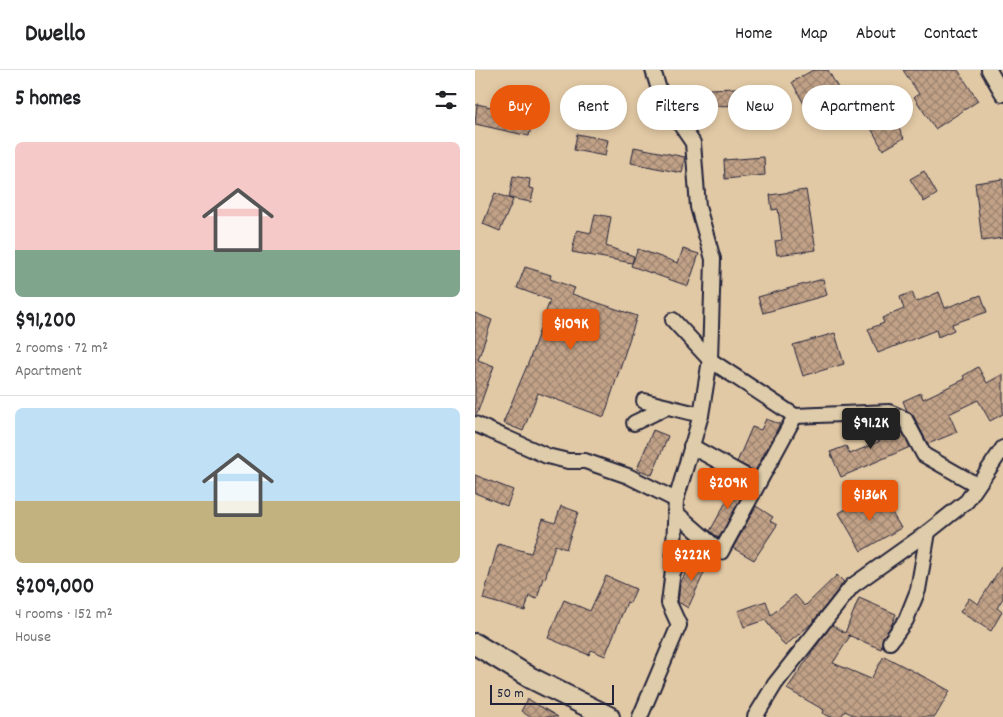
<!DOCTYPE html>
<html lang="en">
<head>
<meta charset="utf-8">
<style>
  body { margin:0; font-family:Dekko,sans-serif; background:#f2f2f2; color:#202124; height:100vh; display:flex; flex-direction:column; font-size:19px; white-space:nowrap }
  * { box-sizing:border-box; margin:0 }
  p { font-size:16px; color:#757577 }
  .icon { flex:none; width:28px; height:28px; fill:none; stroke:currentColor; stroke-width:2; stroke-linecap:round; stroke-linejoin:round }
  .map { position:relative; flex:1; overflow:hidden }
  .panel { display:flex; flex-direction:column; background:#fff; width:475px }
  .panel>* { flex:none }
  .top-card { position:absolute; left:15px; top:15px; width:438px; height:45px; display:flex; gap:10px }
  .scale { position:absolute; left:15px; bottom:12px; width:124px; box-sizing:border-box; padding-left:5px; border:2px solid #22223b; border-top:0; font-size:14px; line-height:18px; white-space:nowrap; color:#22223b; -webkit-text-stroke:4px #deccaa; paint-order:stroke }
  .price { position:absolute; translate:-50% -42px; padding:0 11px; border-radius:5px; background:#ea580c; color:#fff; font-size:16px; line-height:32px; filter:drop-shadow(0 1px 2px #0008) }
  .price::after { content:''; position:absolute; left:50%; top:30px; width:15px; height:11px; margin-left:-8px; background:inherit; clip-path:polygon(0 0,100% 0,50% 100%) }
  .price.selected { background:#222; color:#fff }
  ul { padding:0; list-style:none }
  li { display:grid; align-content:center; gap:10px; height:265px; padding:0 15px }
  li+li { border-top:1px solid #e0e0e0 }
  li span { display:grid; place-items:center; height:155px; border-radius:8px; color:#555 }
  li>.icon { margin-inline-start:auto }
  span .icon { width:90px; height:90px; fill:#fffc; stroke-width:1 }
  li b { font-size:21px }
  h2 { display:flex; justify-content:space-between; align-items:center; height:60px; padding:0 15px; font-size:21px }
  .tag { padding:0 18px; border-radius:22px; background:#fff; box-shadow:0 2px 8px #0003; font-size:18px; line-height:45px }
  .tag.selected { background:#ea580c; color:#fff }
  header { display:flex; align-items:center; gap:30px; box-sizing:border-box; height:70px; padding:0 25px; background:#fff; border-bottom:1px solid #e0e0e0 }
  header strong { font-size:24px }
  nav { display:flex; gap:28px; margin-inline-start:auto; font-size:18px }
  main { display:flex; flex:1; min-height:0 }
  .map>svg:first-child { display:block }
  .building { fill:url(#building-cross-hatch); stroke:#22223b }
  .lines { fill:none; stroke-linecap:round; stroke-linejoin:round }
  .street-casing { stroke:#22223b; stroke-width:18 }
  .secondary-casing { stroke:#22223b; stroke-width:24 }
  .street { stroke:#deccaa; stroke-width:14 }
  .secondary { stroke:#deccaa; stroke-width:20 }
</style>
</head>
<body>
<header>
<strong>Dwello</strong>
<nav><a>Home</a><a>Map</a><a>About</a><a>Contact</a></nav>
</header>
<main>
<section class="panel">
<h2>5 homes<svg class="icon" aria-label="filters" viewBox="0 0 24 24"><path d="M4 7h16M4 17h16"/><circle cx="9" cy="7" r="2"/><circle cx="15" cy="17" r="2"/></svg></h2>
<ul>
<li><span style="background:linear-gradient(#f6c9c9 70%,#7fa58c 0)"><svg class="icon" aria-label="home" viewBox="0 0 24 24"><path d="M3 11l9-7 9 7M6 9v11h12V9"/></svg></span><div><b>$91,200</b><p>2 rooms · 72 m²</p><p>Apartment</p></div></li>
<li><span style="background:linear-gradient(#bfe0f5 60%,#c2b280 0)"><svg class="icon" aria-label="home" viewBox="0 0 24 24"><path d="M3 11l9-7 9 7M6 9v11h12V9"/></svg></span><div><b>$209,000</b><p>4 rooms · 152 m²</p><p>House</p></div></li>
</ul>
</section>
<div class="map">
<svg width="528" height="647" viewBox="0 0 528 647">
  <defs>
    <pattern id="building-cross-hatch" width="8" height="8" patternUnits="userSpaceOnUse" patternTransform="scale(1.25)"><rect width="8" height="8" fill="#c2a287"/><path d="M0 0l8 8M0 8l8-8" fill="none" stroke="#9d8470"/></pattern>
  </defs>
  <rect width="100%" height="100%" fill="#e2c9a5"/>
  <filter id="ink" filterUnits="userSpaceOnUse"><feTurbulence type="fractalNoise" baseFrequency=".02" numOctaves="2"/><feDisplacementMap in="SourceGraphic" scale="10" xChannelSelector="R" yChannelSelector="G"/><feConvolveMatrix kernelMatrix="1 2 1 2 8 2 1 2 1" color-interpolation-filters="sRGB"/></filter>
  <g filter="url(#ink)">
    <!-- building -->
    <g class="building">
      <polygon points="338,0 353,0 374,38 341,56 317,12"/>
      <polygon points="428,0 483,0 503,31 460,59 439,27 444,24"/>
      <polygon points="284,17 285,35 235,36 235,19"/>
      <polygon points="47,25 63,28 54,66 0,54 2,34 43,43"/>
      <polygon points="407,28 429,68 408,80 386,40"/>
      <polygon points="102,64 133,70 130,86 99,80"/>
      <polygon points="159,77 210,87 207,103 156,93"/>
      <polygon points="289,87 290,105 250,109 249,90"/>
      <polygon points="449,101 462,124 449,132 435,109"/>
      <polygon points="38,106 55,109 54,118 59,119 56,132 34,128"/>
      <polygon points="528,109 528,168 507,171 500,113"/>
      <polygon points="331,120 341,180 302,185 300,171 307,170 303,139 297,140 295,125"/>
      <polygon points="20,123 38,130 25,161 8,154"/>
      <polygon points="120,144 136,147 131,176 159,186 157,193 97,182 102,160 116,163"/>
      <polygon points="163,179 203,193 208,179 224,184 213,216 156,196"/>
      <polygon points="50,197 76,205 75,209 100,218 97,224 162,246 129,347 63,323 48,361 28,353 54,291 75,230 42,218"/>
      <polygon points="348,209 352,225 288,243 283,227"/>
      <polygon points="437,222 441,232 464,222 470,238 506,225 512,242 477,254 479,260 463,267 461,260 403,283 393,259 409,253 407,248 429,239 425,227"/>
      <polygon points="0,243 17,250 3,290 19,296 2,344 0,344"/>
      <polygon points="360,263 369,294 328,306 318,275"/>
      <polygon points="503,297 512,313 528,304 528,344 515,351 503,330 474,344 482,362 453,374 438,345 432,341 428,331 446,323 448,329 490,309 488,306"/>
      <polygon points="291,349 305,354 280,401 262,392 277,357 286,360"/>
      <polygon points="415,352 424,356 435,377 366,407 355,382 371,376 375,384 405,371 400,359"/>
      <polygon points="178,360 193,366 177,405 162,399"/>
      <polygon points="0,405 38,420 32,436 0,423"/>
      <polygon points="262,412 272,417 244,468 235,461"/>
      <polygon points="393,426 396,432 407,426 426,458 386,481 364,443"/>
      <polygon points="86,436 103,442 91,479 80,475 70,509 68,508 62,529 54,526 50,541 8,529 23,474 56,483 68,449 80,453"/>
      <polygon points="281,436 298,447 295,451 302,455 279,490 258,478"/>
      <polygon points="226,488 234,492 213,538 203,532 205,514 212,500"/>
      <polygon points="528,494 528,528 522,538 527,542 516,561 485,542 494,528 503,534"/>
      <polygon points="362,505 369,512 337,553 310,576 290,550 269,557 263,541 291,531 296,545 320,525 330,536"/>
      <polygon points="131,506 161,519 155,533 152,532 130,586 116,580 114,585 73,568 89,530 115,541"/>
      <polygon points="384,528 421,544 416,556 408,567 406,579 373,565 375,566 358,593 396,609 409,586 457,611 475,621 460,647 382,647 370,641 366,647 355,647 348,643 349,640 312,619 342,575 357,555 370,563"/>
      <polygon points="53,629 83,647 55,647 46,641"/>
    </g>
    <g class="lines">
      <defs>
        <g id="street">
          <polyline points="514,0 528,24"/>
          <polyline points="198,250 235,290 320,346 414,342 430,349 449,385 502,415"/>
          <polyline points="169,331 226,345"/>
          <polyline points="159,353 192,337"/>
          <polyline points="0,354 72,386 93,391 110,391 153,406 201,430"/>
          <polyline points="216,376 283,413"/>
          <polyline points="200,442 246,482 320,346"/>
          <polyline points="198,500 233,471"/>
          <polyline points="415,572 431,550 443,520 453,462"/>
          <polyline points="165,647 204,555 194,533 198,500 201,430 226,345 235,290 238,189 223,137 218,73 186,26 178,0"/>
          <polyline points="280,647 300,614 377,516 453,462 492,431 528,378"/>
        </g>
        <polyline id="secondary" points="0,574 56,608 134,647"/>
      </defs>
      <!-- street casing -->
      <use href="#street" class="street-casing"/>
      <!-- secondary casing -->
      <use href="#secondary" class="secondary-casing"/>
      <!-- street -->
      <use href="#street" class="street"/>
      <!-- secondary -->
      <use href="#secondary" class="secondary"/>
    </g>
  </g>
</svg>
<div class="scale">50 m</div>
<b class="price" style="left:96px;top:281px">$109K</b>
<b class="price selected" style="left:396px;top:380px">$91.2K</b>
<b class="price" style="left:253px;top:440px">$209K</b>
<b class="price" style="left:395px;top:452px">$136K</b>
<b class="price" style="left:217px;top:512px">$222K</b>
<div class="top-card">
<a class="tag selected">Buy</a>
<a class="tag">Rent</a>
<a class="tag">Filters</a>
<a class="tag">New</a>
<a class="tag">Apartment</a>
</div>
</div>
</main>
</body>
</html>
